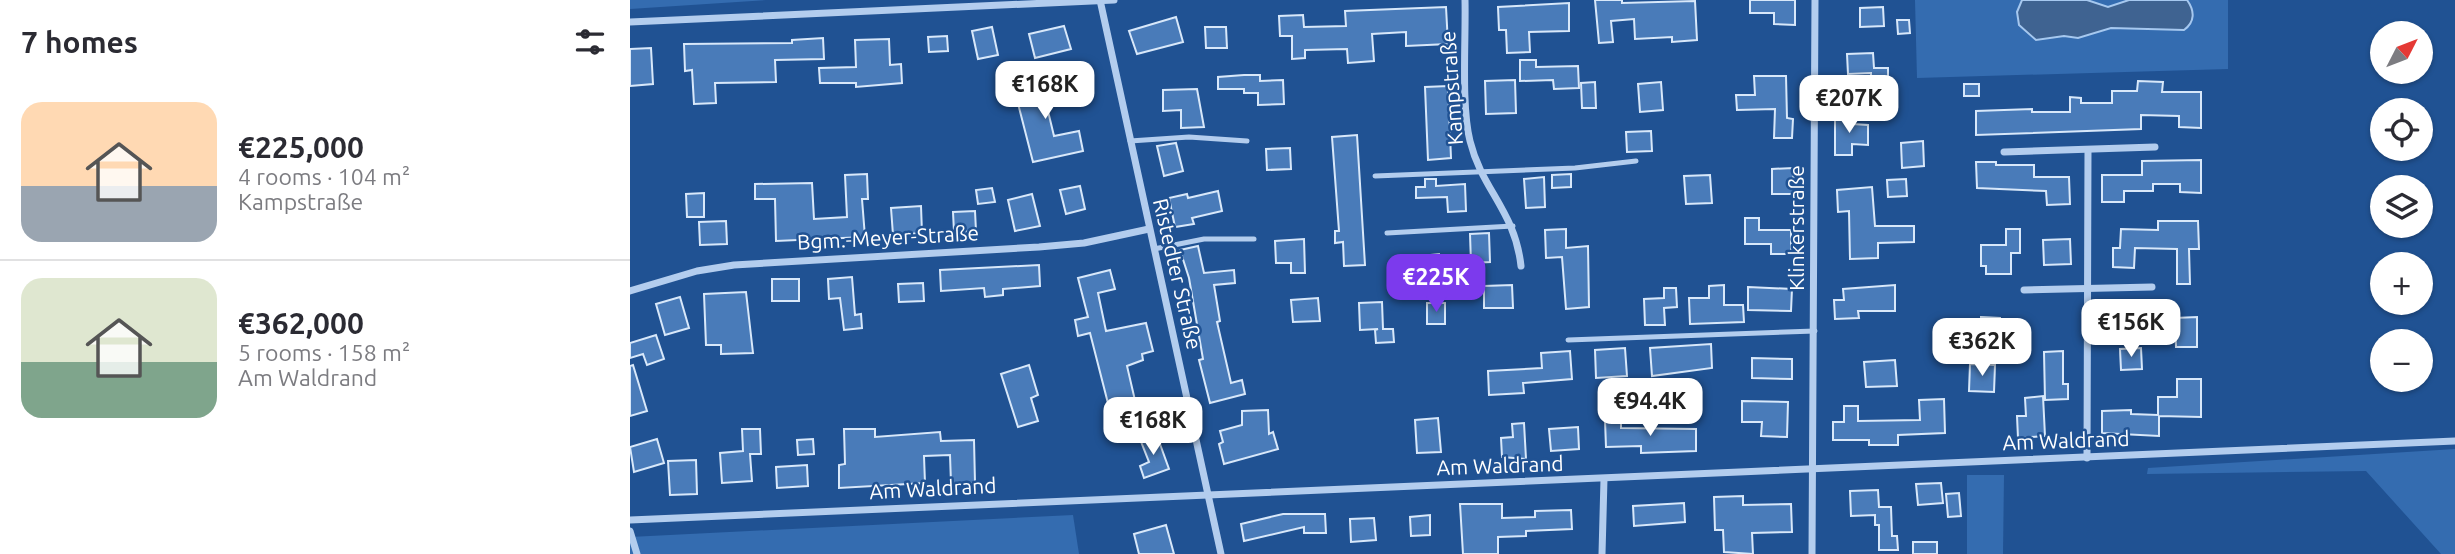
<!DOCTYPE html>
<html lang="en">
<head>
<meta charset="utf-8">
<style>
  body { margin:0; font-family:Ubuntu,sans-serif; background:#f2f2f3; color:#2b2b33; height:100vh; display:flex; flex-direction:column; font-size:26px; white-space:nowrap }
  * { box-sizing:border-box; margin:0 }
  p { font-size:23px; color:#7c7c81 }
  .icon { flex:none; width:38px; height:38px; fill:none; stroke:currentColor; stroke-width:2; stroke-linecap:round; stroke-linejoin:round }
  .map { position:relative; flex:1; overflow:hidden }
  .sheet { display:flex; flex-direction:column; background:#fff; width:630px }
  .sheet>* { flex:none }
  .needle { width:46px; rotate:48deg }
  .fabs { position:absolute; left:1740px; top:21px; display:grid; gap:14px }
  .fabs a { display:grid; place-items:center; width:63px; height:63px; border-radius:50%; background:#fff; box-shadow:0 2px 5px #0004; font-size:35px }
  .price { position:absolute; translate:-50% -60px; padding:0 16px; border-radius:14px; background:#fff; color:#222; font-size:23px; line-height:46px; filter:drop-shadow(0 2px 4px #0008) }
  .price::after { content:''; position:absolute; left:50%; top:42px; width:21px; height:16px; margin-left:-10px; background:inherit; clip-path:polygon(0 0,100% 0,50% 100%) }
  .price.on { background:#7c3aed; color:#fff }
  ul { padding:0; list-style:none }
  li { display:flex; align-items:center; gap:21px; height:175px; padding:0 21px }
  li+li { border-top:2px solid #e1e1e2 }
  li span { display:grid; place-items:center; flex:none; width:196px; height:140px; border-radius:21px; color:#555 }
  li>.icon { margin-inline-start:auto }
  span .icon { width:84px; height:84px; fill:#fffc; stroke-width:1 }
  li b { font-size:30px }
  h2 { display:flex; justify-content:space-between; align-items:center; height:84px; padding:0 21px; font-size:30px }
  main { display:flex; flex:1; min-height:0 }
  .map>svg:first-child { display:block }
  .green { fill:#346cb0 }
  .water { fill:#3f6391; stroke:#a6c8ef; stroke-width:2 }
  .building { fill:#497bb9; stroke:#d8e8fa; stroke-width:2 }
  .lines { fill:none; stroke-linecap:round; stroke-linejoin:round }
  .service { stroke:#b3cdee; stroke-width:5 }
  .minor { stroke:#b3cdee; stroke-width:7 }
  .labels { text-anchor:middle; stroke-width:5; stroke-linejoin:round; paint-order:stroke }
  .street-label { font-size:21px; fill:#fff; stroke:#205293 }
</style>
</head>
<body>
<main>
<section class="sheet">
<h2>7 homes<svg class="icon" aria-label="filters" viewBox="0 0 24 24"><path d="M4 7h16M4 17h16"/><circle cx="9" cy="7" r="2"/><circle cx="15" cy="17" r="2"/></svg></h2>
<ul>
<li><span style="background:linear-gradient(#ffd9b3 60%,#9aa5b1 0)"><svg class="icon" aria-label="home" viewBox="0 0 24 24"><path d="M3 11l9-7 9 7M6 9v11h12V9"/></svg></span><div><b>€225,000</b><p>4 rooms · 104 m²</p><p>Kampstraße</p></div></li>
<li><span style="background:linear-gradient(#dfe7d0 60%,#7fa58c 0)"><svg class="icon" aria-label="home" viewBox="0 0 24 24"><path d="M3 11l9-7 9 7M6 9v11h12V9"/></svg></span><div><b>€362,000</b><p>5 rooms · 158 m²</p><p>Am Waldrand</p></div></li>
</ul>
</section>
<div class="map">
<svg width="1825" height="554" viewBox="0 0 1825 554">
  <rect width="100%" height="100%" fill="#205293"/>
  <!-- green -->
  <g class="green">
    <polygon points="0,0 136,0 0,9"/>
    <polygon points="1285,0 1598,0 1598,69 1287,78"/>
    <polygon points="1825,449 1825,554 1811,554 1736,471 1517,474 1518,468"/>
    <polygon points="1337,475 1374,475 1373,554 1337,554"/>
    <polygon points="443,515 449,554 0,554 0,537"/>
  </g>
  <!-- water -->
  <path class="water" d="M1392 0H1457L1478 7 1499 0H1557C1565 11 1565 22 1554 30L1481 28 1448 38 1434 36 1406 40 1389 25 1387 12Z"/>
  <!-- building -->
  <g class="building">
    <polygon points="965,0 992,0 992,3 1065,1 1067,40 1042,42 1042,37 1005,39 1004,19 981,21 983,42 969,43"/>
    <polygon points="1120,0 1165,0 1165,25 1144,24 1144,13 1120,13"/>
    <polygon points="939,3 939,31 899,32 900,52 877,53 876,30 869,30 868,7"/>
    <polygon points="816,7 818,44 776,46 776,32 742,34 744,61 718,63 717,49 675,50 675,58 662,59 662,36 650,36 649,16 673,15 674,27 716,26 715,11"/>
    <polygon points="1253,7 1254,26 1230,27 1230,8"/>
    <polygon points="546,17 553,42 507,54 499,31"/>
    <polygon points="1267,20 1279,20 1280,33 1268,34"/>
    <polygon points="434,26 441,49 405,58 399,34"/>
    <polygon points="362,27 368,55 348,59 342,31"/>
    <polygon points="575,27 596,27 597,48 576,48"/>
    <polygon points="317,36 318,51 299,52 298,37"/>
    <polygon points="193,38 194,59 145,60 146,82 85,83 86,103 64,104 62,70 55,71 54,44 162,43 162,40"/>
    <polygon points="259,39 260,65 271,64 272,83 226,87 226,83 190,83 189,68 226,67 225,40"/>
    <polygon points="21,48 23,84 0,86 0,49"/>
    <polygon points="1243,53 1244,68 1258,68 1258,84 1241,85 1241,73 1218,74 1217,54"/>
    <polygon points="890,60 906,60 906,67 948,66 949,88 924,89 923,80 890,81"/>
    <polygon points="614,75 630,75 630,81 653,80 654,104 628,105 628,93 614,93 614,89 588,89 588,77"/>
    <polygon points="1124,76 1156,76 1157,118 1163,119 1162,138 1144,138 1145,109 1107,110 1106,95 1125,95"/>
    <polygon points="885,80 886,113 856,114 855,81"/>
    <polygon points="397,81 400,90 436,81 442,101 417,107 424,136 449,131 453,151 403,162 383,84"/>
    <polygon points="1508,81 1533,82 1532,92 1571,92 1571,128 1549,127 1549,116 1511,115 1511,129 1346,135 1346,111 1402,109 1402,112 1440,112 1440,97 1451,98 1451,103 1482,103 1482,91 1507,91"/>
    <polygon points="965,82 966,108 952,108 951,83"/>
    <polygon points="1031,82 1033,110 1010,112 1008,84"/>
    <rect x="1334" y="84" width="15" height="12"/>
    <polygon points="818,86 821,158 798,160 795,87"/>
    <polygon points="567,89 574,127 551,128 551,110 533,111 533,90"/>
    <polygon points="1205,114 1223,115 1223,124 1238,125 1238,145 1222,144 1222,155 1205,155"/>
    <polygon points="1021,131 1022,151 997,152 996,132"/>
    <polygon points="727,135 735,265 714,266 713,242 705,243 705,231 709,231 702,137"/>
    <polygon points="1293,141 1294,166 1272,168 1271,143"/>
    <polygon points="546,143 553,171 534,176 527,146"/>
    <polygon points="660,148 661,169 637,170 636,149"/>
    <polygon points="1571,160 1571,193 1550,192 1550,184 1523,184 1523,191 1494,191 1494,202 1472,202 1472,175 1512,175 1512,161"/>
    <polygon points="1346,162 1366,162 1366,165 1404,165 1404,177 1439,177 1440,204 1417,205 1416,191 1347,188"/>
    <polygon points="1163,168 1164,194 1142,194 1142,169"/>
    <polygon points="237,174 238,199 232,199 235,237 146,241 145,199 125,199 125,184 182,183 184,219 217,217 215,175"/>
    <polygon points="941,174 941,187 922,188 922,175"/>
    <polygon points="1080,175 1082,203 1056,204 1054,176"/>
    <polygon points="914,177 915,207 896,208 894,179"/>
    <polygon points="795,179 806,179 806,186 835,184 836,211 818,212 817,197 786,198 786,187 795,187"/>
    <polygon points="1276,179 1277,196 1258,197 1257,180"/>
    <polygon points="450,186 455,209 436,214 430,190"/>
    <polygon points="1242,187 1245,226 1284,226 1284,242 1248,243 1248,258 1220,259 1219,211 1208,212 1207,190"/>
    <polygon points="362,188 365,202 348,204 346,190"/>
    <polygon points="588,191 592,211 562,218 564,224 545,227 539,198 557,194 558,198"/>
    <polygon points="74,193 74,217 57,217 56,194"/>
    <polygon points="402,194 410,226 385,231 378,200"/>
    <polygon points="291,206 292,233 263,235 261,208"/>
    <polygon points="345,211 346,231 324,232 323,212"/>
    <polygon points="1115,218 1129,218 1129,230 1161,230 1161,254 1141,254 1141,244 1115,244"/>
    <polygon points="96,221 97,244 70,245 69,222"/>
    <polygon points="1528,221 1568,221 1569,249 1559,249 1560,284 1547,284 1547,249 1505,248 1504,268 1483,267 1483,248 1490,248 1491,229 1528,230"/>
    <polygon points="936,229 936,248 958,246 959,307 936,309 932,257 916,258 915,230"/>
    <polygon points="1376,229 1390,229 1390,253 1381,253 1381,274 1356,274 1356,266 1351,266 1351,245 1376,245"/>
    <polygon points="859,233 860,262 841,263 840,234"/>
    <polygon points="674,239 675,273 661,273 661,263 646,263 645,241"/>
    <polygon points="1440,239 1441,264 1414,265 1413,240"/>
    <polygon points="568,246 574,273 604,270 605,283 584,285 590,321 587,322 601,383 612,380 615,394 580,403 569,360 573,359 559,278 550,250"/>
    <polygon points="809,254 811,270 782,272 781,257"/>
    <polygon points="409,265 410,286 373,289 373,295 355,297 354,288 311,291 310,270"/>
    <polygon points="480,270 485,289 468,293 476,331 516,323 523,351 512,354 513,360 497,366 507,409 481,415 460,333 448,336 445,320 458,317 448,278"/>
    <polygon points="222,277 225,315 231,314 232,328 214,330 210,298 199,299 198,279"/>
    <rect x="142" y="279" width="27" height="22"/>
    <polygon points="293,283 294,301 269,302 268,284"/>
    <polygon points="882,285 883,308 854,308 854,286"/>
    <polygon points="1094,285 1094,305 1113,305 1114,322 1060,324 1059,298 1079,298 1079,286"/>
    <polygon points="1265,285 1265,311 1228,311 1229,318 1205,319 1204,300 1214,300 1213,289"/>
    <polygon points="1118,287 1162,289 1161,311 1118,310"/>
    <polygon points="1034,288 1046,288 1047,307 1034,308 1035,325 1015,325 1014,299 1034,298"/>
    <polygon points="116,292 123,353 91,354 91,345 76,345 74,294"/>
    <polygon points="50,297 59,328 35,335 26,304"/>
    <polygon points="688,298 690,321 663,322 661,300"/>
    <polygon points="1515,301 1516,325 1488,327 1486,303"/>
    <polygon points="752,302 753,329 763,329 764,342 746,343 745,330 748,329 730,330 729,303"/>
    <rect x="797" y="303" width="18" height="21"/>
    <polygon points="1351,317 1370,318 1370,332 1351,332"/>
    <polygon points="1567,317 1567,347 1546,347 1545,318"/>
    <polygon points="26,335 34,359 17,365 13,354 0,358 0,343"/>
    <polygon points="1081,344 1082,368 1022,376 1020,348"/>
    <polygon points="995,348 997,376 966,378 965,350"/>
    <polygon points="1511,348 1512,369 1491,370 1490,349"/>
    <polygon points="940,351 942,379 893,383 894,393 859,395 858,371 912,368 911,353"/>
    <polygon points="1433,351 1433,384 1438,384 1438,399 1415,400 1414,352"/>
    <polygon points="1122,358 1162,359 1162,379 1122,378"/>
    <polygon points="1265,360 1267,386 1236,387 1234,362"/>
    <polygon points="1340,364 1365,365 1364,392 1339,391"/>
    <polygon points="3,365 17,411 0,416 0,366"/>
    <polygon points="399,365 408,395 401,398 408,421 388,427 371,374"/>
    <polygon points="1547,379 1571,379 1571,417 1529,416 1529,436 1472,433 1472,411 1501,410 1501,414 1528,415 1528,397 1547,397"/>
    <polygon points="1413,396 1415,436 1388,438 1387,416 1396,416 1395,398"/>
    <polygon points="1314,399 1315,433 1268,435 1268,445 1239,445 1239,440 1203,440 1203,422 1214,422 1214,406 1228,406 1228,421 1290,420 1289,400"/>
    <polygon points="1112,401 1158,402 1157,437 1131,436 1132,422 1112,422"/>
    <polygon points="638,410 639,434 643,432 648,449 594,464 589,444 593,442 590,431 612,425 612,411"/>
    <polygon points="808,418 811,452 787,453 785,420"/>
    <polygon points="975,420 991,420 991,428 1066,429 1066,451 1011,453 1011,446 976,447"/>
    <polygon points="894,423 896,459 872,457 871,438 883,437 882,424"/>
    <polygon points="948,427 949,449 921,451 919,429"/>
    <polygon points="112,429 130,429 131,454 120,454 122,481 92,483 90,453 113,451"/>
    <polygon points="214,429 245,429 245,437 310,432 311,441 344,440 345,483 321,483 320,455 294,456 295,483 209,488 209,465 215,464"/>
    <polygon points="526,433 539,469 514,478 510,466 519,462 510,439"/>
    <polygon points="27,439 34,463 4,472 0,447"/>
    <polygon points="183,439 184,454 168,455 167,440"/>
    <polygon points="66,460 67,494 40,495 38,461"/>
    <polygon points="177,465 178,486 147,488 146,467"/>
    <polygon points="1311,483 1313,503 1288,505 1286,484"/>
    <polygon points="1248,490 1249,507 1261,507 1262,536 1267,536 1268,550 1249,550 1249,525 1245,525 1245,515 1221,516 1220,491"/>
    <polygon points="1329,493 1331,516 1318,517 1316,494"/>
    <polygon points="1113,496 1113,505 1161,504 1162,532 1122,533 1123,554 1094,552 1093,530 1085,530 1084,497"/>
    <polygon points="1054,503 1055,522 1004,526 1003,506"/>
    <polygon points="830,504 872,504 872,518 905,517 905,511 941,510 942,529 896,531 896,536 868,537 868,554 833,554"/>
    <polygon points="653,514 695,514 696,533 674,533 674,527 614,541 611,524"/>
    <polygon points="800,515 800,535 781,536 780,517"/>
    <polygon points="744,518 746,540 721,542 720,519"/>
    <polygon points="536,525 544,554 509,554 504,534"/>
    <rect x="1283" y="542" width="24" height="12"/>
  </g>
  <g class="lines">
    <!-- service -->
    <g class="service">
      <polyline points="500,141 559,137 617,141"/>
      <polyline points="745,176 945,168 1006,161"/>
      <polyline points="757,233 883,226"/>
      <polyline points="524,249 574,239 624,239"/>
      <polyline points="938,340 1185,331"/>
    </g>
    <!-- minor -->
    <g class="minor">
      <polyline points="470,0 591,554"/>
      <path d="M835 0C836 39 831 106 840 141 852 190 885 211 891 266"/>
      <polyline points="0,22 484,0"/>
      <polyline points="1374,152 1525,147"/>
      <polyline points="1394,290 1522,287"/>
      <polyline points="0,291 67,271 104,265 409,247 454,243 519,229"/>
      <polyline points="1457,458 1458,150"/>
      <polyline points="0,520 1825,441"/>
      <polyline points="0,531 7,554"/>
      <polyline points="972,554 974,479"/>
      <polyline points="1182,554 1185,0"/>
    </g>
  </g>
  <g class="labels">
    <!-- street labels -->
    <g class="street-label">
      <text transform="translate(822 88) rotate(-94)" y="7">Kampstraße</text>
      <text transform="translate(1167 228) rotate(-90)" y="7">Klinkerstraße</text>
      <text transform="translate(258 238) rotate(-3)" y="7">Bgm.-Meyer-Straße</text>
      <text transform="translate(547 274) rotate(77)" y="7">Ristedter Straße</text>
      <text transform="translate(1436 441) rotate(-2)" y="7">Am Waldrand</text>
      <text transform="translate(870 466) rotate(-2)" y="7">Am Waldrand</text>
      <text transform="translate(303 489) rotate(-3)" y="7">Am Waldrand</text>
    </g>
  </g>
</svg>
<div class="fabs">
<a><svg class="needle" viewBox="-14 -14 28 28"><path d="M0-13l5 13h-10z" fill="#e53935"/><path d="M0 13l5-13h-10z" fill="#7c7c81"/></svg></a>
<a><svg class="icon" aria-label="locate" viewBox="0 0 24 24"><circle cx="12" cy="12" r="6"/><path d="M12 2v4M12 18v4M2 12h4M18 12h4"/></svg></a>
<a><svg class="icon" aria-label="layers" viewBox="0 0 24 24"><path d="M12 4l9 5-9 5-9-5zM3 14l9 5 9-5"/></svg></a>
<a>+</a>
<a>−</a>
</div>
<b class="price" style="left:415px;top:121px">€168K</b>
<b class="price" style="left:1219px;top:135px">€207K</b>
<b class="price on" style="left:806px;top:314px">€225K</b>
<b class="price" style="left:1501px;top:359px">€156K</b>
<b class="price" style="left:1352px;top:378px">€362K</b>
<b class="price" style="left:1020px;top:438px">€94.4K</b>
<b class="price" style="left:523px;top:457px">€168K</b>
</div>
</main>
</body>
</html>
